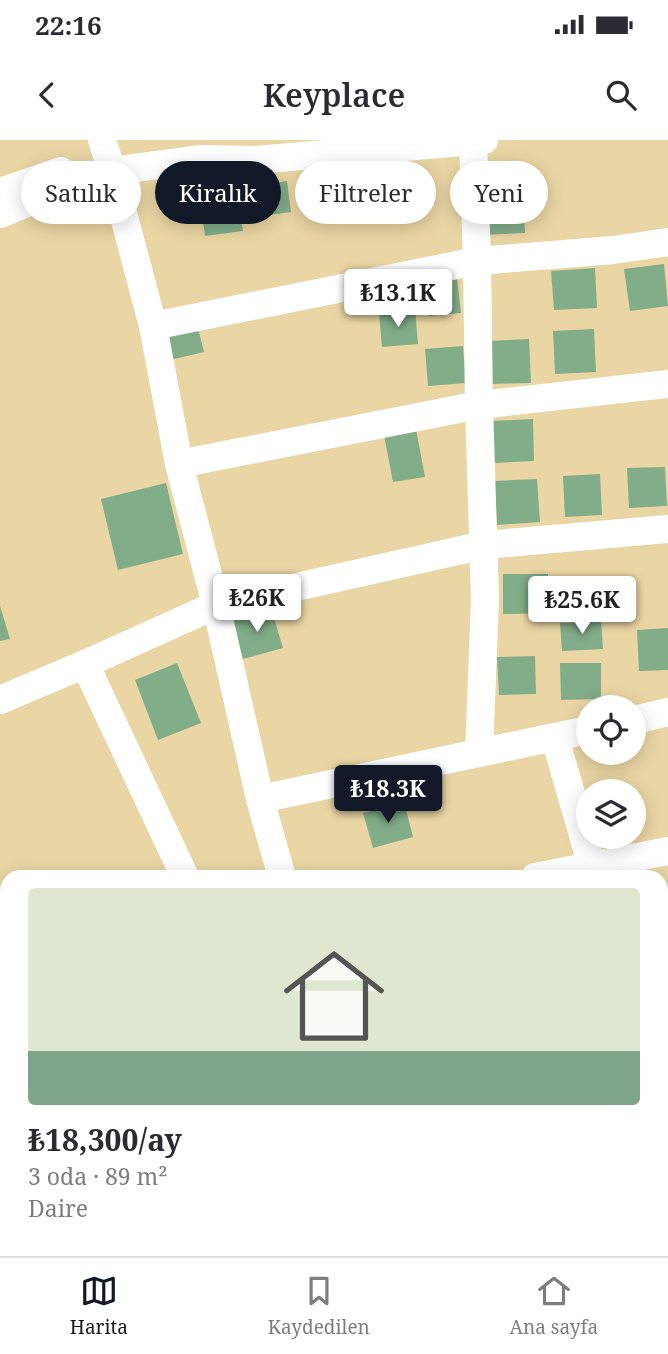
<!DOCTYPE html>
<html lang="tr">
<head>
<meta charset="utf-8">
<style>
  body { margin:0; font-family:"Noto Serif",serif; background:#f2f2f3; color:#2b2b33; height:100vh; display:flex; flex-direction:column; font-size:26px; white-space:nowrap }
  * { box-sizing:border-box; margin:0 }
  p { font-size:23px; color:#7c7c81 }
  .icon { flex:none; width:38px; height:38px; fill:none; stroke:currentColor; stroke-width:2; stroke-linecap:round; stroke-linejoin:round }
  .map { position:relative; flex:1; overflow:hidden }
  .side { position:absolute; left:0px; top:730px; width:668px; height:387px; display:flex; flex-direction:column; background:#fff; border-radius:21px 21px 0 0; box-shadow:0 4px 18px #0003 }
  .side>* { flex:none }
  .hud { position:absolute; left:21px; top:21px; width:626px; height:63px; display:flex; gap:14px }
  .tools { position:absolute; left:576px; top:555px; display:grid; gap:14px }
  .tools a { display:grid; place-items:center; width:70px; height:70px; border-radius:50%; background:#fff; box-shadow:0 4px 18px #0003; font-size:35px }
  .price { position:absolute; translate:-50% -60px; padding:0 16px; border-radius:7px; background:#fff; color:#222; font-size:23px; line-height:46px; filter:drop-shadow(0 2px 4px #0008) }
  .price::after { content:''; position:absolute; left:50%; top:42px; width:21px; height:16px; margin-left:-10px; background:inherit; clip-path:polygon(0 0,100% 0,50% 100%) }
  .price.current { background:#111827; color:#fff }
  ul { padding:0; list-style:none }
  li { display:grid; align-content:center; gap:14px; height:371px; padding:0 28px }
  li+li { border-top:2px solid #e1e1e2 }
  li span { display:grid; place-items:center; height:217px; border-radius:7px; color:#555 }
  li>.icon { margin-inline-start:auto }
  span .icon { width:126px; height:126px; fill:#fffc; stroke-width:1 }
  li b { font-size:30px }
  .chip { padding:0 24px; border-radius:32px; background:#fff; box-shadow:0 4px 18px #0003; font-size:24px; line-height:63px }
  .chip.current { background:#111827; color:#fff }
  .status { display:flex; justify-content:space-between; align-items:center; height:49px; padding:0 35px; background:#fff; direction:ltr }
  .status svg { height:19px; fill:currentColor }
  header { display:flex; justify-content:space-between; align-items:center; height:91px; padding:0 28px; background:#fff; font-size:32px; font-weight:600 }
  .tabs { display:flex; justify-content:space-around; align-items:center; height:98px; border-top:2px solid #e1e1e2; background:#fff; font-size:19px; color:#7c7c81 }
  .tabs a { display:grid; justify-items:center; gap:4px }
  .tabs .current { color:#111827 }
  .map>svg:first-child { display:block }
  .building { fill:#82ad89 }
  .lines { fill:none; stroke-linecap:round; stroke-linejoin:round }
  .minor { stroke:#fff; stroke-width:28 }
</style>
</head>
<body>
<div class="status"><b>22:16</b><svg viewBox="0 0 49 12"><path d="M0 12V9h3v3zM5 12V6h3v6zM10 12V3h3v9zM15 12V0h3v12zM26 1h20v11H26zM47 4h2v5h-2z"/></svg></div>
<header><svg class="icon" aria-label="back" viewBox="0 0 24 24"><path d="M15 5l-7 7 7 7"/></svg>Keyplace<svg class="icon" aria-label="search" viewBox="0 0 24 24"><circle cx="10" cy="10" r="6"/><path d="M15 15l6 6"/></svg></header>
<div class="map">
<svg width="668" height="1116" viewBox="0 0 668 1116">
  <rect width="100%" height="100%" fill="#ead6a4"/>
  <!-- building -->
  <g class="building">
    <polygon points="427,31 427,64 389,65 389,32"/>
    <polygon points="287,41 291,72 241,79 243,91 205,96 199,53"/>
    <polygon points="523,58 525,93 484,95 482,59"/>
    <polygon points="664,124 668,166 630,171 624,129"/>
    <polygon points="595,128 597,168 554,170 551,131"/>
    <polygon points="457,137 461,173 429,176 426,140"/>
    <polygon points="415,170 418,204 382,207 379,173"/>
    <polygon points="198,188 204,212 170,220 164,196"/>
    <polygon points="594,189 596,232 555,234 553,191"/>
    <polygon points="529,199 531,243 490,244 488,201"/>
    <polygon points="463,206 466,243 428,246 425,209"/>
    <polygon points="533,279 534,321 493,323 492,281"/>
    <polygon points="416,289 425,337 393,342 384,295"/>
    <polygon points="665,327 667,366 629,368 627,328"/>
    <polygon points="600,334 602,375 565,377 563,336"/>
    <polygon points="537,339 540,382 497,385 494,341"/>
    <polygon points="166,343 183,414 118,430 101,359"/>
    <polygon points="503,434 548,434 548,473 503,474"/>
    <polygon points="0,466 10,499 0,501"/>
    <polygon points="271,468 283,508 243,519 231,480"/>
    <polygon points="601,481 603,509 562,511 560,483"/>
    <polygon points="668,488 668,530 639,531 637,490"/>
    <polygon points="535,516 536,554 499,555 497,517"/>
    <polygon points="177,523 201,583 158,600 135,540"/>
    <polygon points="560,523 601,523 601,559 561,560"/>
    <polygon points="404,662 413,697 373,708 363,673"/>
    <polygon points="370,1110 412,1110 415,1115 373,1116"/>
    <polygon points="479,1110 524,1110 525,1116 481,1116"/>
  </g>
  <g class="lines">
    <!-- minor -->
    <g class="minor">
      <polyline points="102,0 112,31 153,186 179,324 216,465 260,659 282,737"/>
      <polyline points="473,0 477,121 479,265 485,459 479,613"/>
      <polyline points="0,52 61,31"/>
      <polyline points="0,74 83,40 112,31 202,19 256,20 484,0"/>
      <polyline points="153,186 477,121 613,110 668,102"/>
      <polyline points="179,324 479,265 668,244"/>
      <polyline points="85,524 185,737"/>
      <polyline points="0,560 85,524 216,465 484,405 668,389"/>
      <polyline points="634,580 668,572"/>
      <polyline points="555,598 595,737"/>
      <polyline points="260,659 588,590"/>
      <polyline points="535,737 668,711"/>
      <polyline points="662,836 668,834"/>
      <polyline points="0,928 7,924"/>
      <polyline points="662,991 668,990"/>
      <polyline points="0,1080 7,1077"/>
      <polyline points="434,1110 437,1116"/>
      <polyline points="254,1116 267,1110"/>
    </g>
  </g>
</svg>
<div class="tools">
<a><svg class="icon" aria-label="locate" viewBox="0 0 24 24"><circle cx="12" cy="12" r="6"/><path d="M12 2v4M12 18v4M2 12h4M18 12h4"/></svg></a>
<a><svg class="icon" aria-label="layers" viewBox="0 0 24 24"><path d="M12 4l9 5-9 5-9-5zM3 14l9 5 9-5"/></svg></a>
</div>
<b class="price" style="left:398px;top:189px">₺13.1K</b>
<b class="price" style="left:257px;top:494px">₺26K</b>
<b class="price" style="left:582px;top:496px">₺25.6K</b>
<b class="price current" style="left:388px;top:685px">₺18.3K</b>
<div class="hud">
<a class="chip">Satılık</a>
<a class="chip current">Kiralık</a>
<a class="chip">Filtreler</a>
<a class="chip">Yeni</a>
</div>
<section class="side">
<ul>
<li><span style="background:linear-gradient(#dfe7d0 75%,#7fa58c 0)"><svg class="icon" aria-label="home" viewBox="0 0 24 24"><path d="M3 11l9-7 9 7M6 9v11h12V9"/></svg></span><div><b>₺18,300/ay</b><p>3 oda · 89 m²</p><p>Daire</p></div></li>
</ul>
</section>
</div>
<nav class="tabs">
<a class="current"><svg class="icon" aria-label="map" viewBox="0 0 24 24"><path d="M3 6l6-2 6 2 6-2v14l-6 2-6-2-6 2zM9 4v14M15 6v14"/></svg>Harita</a>
<a><svg class="icon" aria-label="saved" viewBox="0 0 24 24"><path d="M7 4h10v16l-5-4-5 4z"/></svg>Kaydedilen</a>
<a><svg class="icon" aria-label="home" viewBox="0 0 24 24"><path d="M3 11l9-7 9 7M6 9v11h12V9"/></svg>Ana sayfa</a>
</nav>
</body>
</html>
